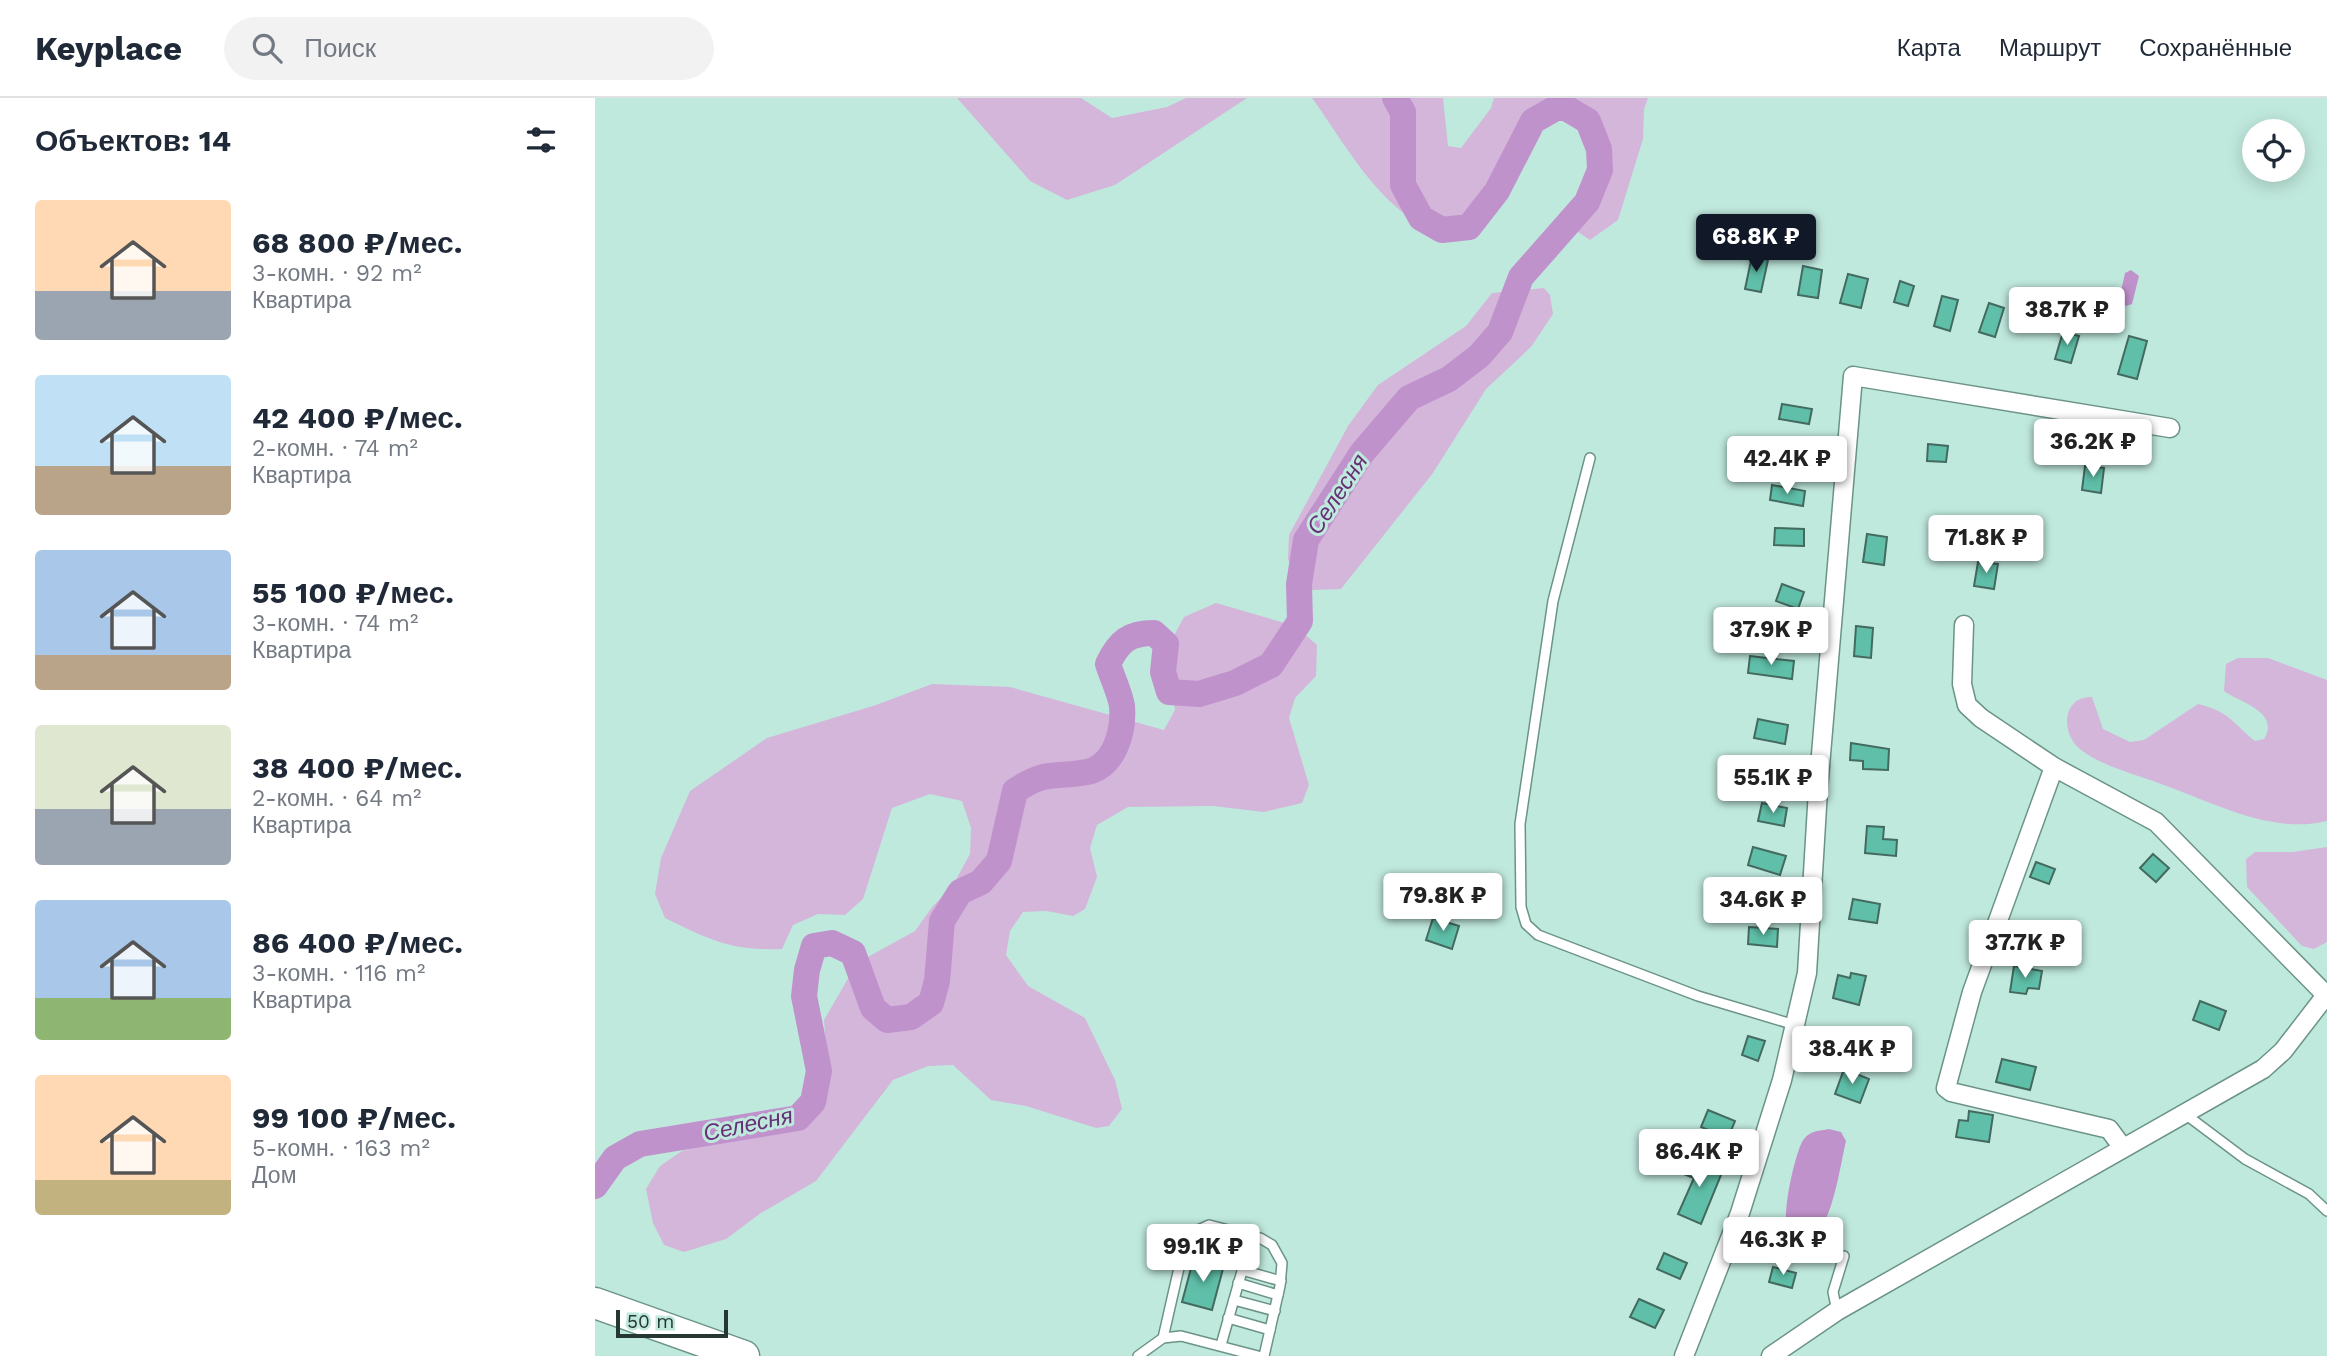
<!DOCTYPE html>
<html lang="ru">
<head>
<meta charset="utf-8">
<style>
  body { margin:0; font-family:"Work Sans",sans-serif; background:#f2f2f3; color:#1f2937; height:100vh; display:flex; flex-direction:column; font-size:26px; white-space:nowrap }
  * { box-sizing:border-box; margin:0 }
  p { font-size:23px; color:#747a83 }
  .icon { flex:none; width:38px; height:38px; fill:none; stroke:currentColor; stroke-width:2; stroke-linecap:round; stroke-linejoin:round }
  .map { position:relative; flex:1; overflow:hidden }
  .panel { display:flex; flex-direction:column; background:#fff; width:595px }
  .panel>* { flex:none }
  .fabs { position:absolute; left:1647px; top:21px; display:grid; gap:14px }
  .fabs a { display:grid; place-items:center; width:63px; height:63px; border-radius:50%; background:#fff; box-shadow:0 4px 18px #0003; font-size:35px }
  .scale { position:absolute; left:21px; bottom:18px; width:112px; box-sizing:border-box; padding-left:7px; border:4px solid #263732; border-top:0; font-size:19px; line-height:24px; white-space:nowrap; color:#263732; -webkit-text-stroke:5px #c0e9de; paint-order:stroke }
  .price { position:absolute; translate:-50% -60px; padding:0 16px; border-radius:7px; background:#fff; color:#222; font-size:23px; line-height:46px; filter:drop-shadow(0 2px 4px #0008) }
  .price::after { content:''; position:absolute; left:50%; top:42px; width:21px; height:16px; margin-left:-10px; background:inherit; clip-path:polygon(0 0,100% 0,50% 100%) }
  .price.active { background:#111827; color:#fff }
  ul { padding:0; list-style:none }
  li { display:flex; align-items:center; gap:21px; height:175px; padding:0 35px }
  li span { display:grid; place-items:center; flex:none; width:196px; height:140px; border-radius:7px; color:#555 }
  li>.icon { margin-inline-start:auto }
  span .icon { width:84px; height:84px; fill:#fffc; stroke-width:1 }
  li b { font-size:30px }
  h2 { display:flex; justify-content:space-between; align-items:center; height:84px; padding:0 35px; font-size:30px }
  header { display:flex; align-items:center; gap:42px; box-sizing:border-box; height:98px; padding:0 35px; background:#fff; border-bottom:2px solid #e0e1e3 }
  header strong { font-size:33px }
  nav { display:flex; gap:38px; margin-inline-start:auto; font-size:24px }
  .search { width:490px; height:63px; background:#f2f2f3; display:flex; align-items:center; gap:18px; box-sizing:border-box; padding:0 24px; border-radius:38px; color:#747a83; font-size:26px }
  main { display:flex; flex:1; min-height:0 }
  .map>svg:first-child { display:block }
  .green { fill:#d3b6da }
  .water { fill:#c092cc }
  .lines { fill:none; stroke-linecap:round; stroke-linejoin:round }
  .river { stroke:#c092cc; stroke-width:26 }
  .building { fill:#5fbfa8; stroke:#446a60; stroke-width:2 }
  .service-casing { stroke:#6b9388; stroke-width:12 }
  .minor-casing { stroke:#6b9388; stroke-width:21 }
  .trunk-casing { stroke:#6b9388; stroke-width:33 }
  .service { stroke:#fff; stroke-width:9 }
  .minor { stroke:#fff; stroke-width:18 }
  .trunk { stroke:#fff; stroke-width:30 }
  .labels { text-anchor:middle; stroke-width:6; stroke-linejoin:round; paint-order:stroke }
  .water-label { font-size:23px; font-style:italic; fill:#672f75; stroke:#c0e9de }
</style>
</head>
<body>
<header>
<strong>Keyplace</strong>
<div class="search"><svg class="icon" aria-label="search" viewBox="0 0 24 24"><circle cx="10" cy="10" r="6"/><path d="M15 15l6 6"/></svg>Поиск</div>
<nav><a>Карта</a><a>Маршрут</a><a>Сохранённые</a></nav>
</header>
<main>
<section class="panel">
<h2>Объектов: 14<svg class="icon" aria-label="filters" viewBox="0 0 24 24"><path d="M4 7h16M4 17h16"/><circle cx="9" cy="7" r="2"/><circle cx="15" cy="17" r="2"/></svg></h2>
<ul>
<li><span style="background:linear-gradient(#ffd9b3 65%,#9aa5b1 0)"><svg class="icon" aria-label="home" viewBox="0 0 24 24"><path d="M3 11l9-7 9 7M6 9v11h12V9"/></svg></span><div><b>68 800 ₽/мес.</b><p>3-комн. · 92 m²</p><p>Квартира</p></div></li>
<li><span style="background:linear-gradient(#bfe0f5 65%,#b9a48a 0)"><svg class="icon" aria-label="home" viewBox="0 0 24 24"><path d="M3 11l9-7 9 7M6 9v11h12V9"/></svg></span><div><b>42 400 ₽/мес.</b><p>2-комн. · 74 m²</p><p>Квартира</p></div></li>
<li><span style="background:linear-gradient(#a9c7e8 75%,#b9a48a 0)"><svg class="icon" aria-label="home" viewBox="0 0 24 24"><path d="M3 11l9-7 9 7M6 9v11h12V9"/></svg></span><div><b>55 100 ₽/мес.</b><p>3-комн. · 74 m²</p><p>Квартира</p></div></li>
<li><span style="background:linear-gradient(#dfe7d0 60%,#9aa5b1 0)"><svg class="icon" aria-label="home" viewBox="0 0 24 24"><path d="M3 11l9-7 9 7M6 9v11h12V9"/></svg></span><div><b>38 400 ₽/мес.</b><p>2-комн. · 64 m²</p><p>Квартира</p></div></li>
<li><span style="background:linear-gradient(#a9c7e8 70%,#8fb573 0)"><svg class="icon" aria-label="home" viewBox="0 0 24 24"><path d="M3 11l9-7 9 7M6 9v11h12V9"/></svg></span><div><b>86 400 ₽/мес.</b><p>3-комн. · 116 m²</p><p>Квартира</p></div></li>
<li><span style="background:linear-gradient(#ffd9b3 75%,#c2b280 0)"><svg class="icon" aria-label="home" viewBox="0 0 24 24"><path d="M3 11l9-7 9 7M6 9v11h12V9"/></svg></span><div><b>99 100 ₽/мес.</b><p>5-комн. · 163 m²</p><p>Дом</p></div></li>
</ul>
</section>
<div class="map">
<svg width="1732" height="1258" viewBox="0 0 1732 1258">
  <rect width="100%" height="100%" fill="#c0e9de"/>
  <!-- green -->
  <g class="green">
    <polygon points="362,0 486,0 517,20 572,9 591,0 652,0 520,87 472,102 435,83"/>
    <path d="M717 0H848L853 48 866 50 896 10 899 0H1053L1049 11 1048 41 1023 122 995 142 977 130C995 98 1019 60 994 24 989 17 974 12 966 7L938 24 902 93 874 129C866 130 855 134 847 132 791 124 748 42 717 0Z"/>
    <polygon points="949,190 955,197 958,216 936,249 891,291 838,375 746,491 717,492 693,462 694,437 753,328 783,287 871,228 897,195"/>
    <path d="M621 505 700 528 722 547 721 578 700 600 694 620 714 687 707 705 669 714 618 708 533 709 502 727 495 750 502 779 490 811 478 818 451 813 428 814 415 833 411 857 433 888 490 920 520 982 527 1011 514 1028 501 1030 431 1008 396 1002 358 967 333 968 298 982 221 1083 166 1115 131 1141 89 1154 69 1147 58 1125 51 1091 65 1068 87 1053 132 1041 210 1026 223 1014 234 990 229 922 262 865 320 833 338 808 357 789 375 756 376 730 367 703 335 696 297 710 268 801 250 817 223 816 198 827 187 851C136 853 115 842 70 820L60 796 66 760 95 693 172 640 281 607 337 586 415 589 569 632 580 612 573 549 589 519Z"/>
    <path d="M1643 560H1673L1732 582V723C1677 737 1617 704 1566 686 1540 676 1509 669 1486 652 1465 636 1467 598 1497 599L1508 631 1535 644 1549 642 1603 606C1636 614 1637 625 1660 643L1669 641C1686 614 1644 604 1629 593L1631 566Z"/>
    <polygon points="1732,749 1732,844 1719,851 1707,848 1652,789 1651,761 1660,754 1698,754"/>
  </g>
  <!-- water -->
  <g class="water">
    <polygon points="1536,172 1544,178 1537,206 1531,208 1527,205 1525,198 1530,175"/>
    <path d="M1234 1031 1246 1034 1251 1043C1245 1068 1238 1124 1218 1139 1210 1137 1198 1135 1193 1128 1186 1118 1201 1050 1209 1041 1216 1032 1224 1033 1234 1031Z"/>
  </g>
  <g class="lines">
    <!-- river -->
    <path class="river" d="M0 1088 20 1060 45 1046 203 1020 218 1004 224 973 209 898 212 872 219 848 237 845 258 855 278 910 292 922 316 919 336 905 342 883 347 823 365 794 386 784 404 763 420 693C450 672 459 680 492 674 520 668 529 633 527 608 525 595 517 579 513 566 524 543 534 535 559 535L571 546 568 574 574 594 604 596 640 585 676 567 705 523 704 486 711 442 767 355 814 300 854 281 884 258 905 234 926 179 992 104 1005 72 1004 51 993 23 966 7 938 23 902 93 874 129 847 132 826 120 808 87V14L800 0"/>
  </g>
  <!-- building -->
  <g class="building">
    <polygon points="1157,158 1173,162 1166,194 1150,191"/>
    <polygon points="1208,168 1227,172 1223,200 1203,197"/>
    <polygon points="1253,176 1273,181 1266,210 1245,205"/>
    <polygon points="1305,183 1319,188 1313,208 1299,204"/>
    <polygon points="1347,198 1363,202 1355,233 1339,228"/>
    <polygon points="1394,205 1409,210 1400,239 1384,234"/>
    <polygon points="1468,234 1484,238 1476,265 1460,261"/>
    <polygon points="1534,238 1552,243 1542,281 1523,276"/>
    <polygon points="1187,306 1217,311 1214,326 1184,321"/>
    <polygon points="1333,346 1353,348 1351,364 1332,363"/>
    <polygon points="1490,368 1509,370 1506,395 1487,392"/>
    <polygon points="1177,387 1210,393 1208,408 1175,402"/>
    <polygon points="1180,430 1209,431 1209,448 1179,447"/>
    <polygon points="1272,436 1292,439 1289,467 1268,464"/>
    <polygon points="1383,464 1403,466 1399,491 1379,488"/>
    <polygon points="1187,486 1209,494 1203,511 1181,503"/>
    <polygon points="1261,528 1278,530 1276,560 1259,558"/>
    <polygon points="1155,558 1199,563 1197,581 1153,575"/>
    <polygon points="1163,621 1193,627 1190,646 1159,640"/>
    <polygon points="1256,645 1294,651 1293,672 1268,671 1268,663 1255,662"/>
    <polygon points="1167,705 1192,710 1189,728 1163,723"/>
    <polygon points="1272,728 1289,729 1288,741 1302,742 1301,758 1270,755"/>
    <polygon points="1158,749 1191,758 1185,777 1153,767"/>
    <polygon points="1558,756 1574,770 1561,784 1545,770"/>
    <polygon points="1441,764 1460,771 1454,786 1435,779"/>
    <polygon points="1258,801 1285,806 1282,825 1254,821"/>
    <polygon points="838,820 864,828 857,851 831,842"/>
    <polygon points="1154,829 1183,831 1182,849 1153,846"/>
    <polygon points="1419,868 1447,873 1444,891 1433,890 1431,896 1415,894"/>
    <polygon points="1256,875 1271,878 1264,907 1238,900 1243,877 1255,880"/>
    <polygon points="1605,903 1631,913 1624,932 1598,922"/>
    <polygon points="1153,938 1170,943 1163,963 1147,957"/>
    <polygon points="1407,961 1441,969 1435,992 1401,984"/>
    <polygon points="1249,971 1274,981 1265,1005 1240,996"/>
    <polygon points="1113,1012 1140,1023 1133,1040 1106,1029"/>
    <polygon points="1374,1013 1398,1017 1394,1044 1361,1039 1364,1022 1373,1023"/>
    <polygon points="1092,1058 1128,1072 1106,1126 1083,1116 1099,1080 1086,1075"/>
    <polygon points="1069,1155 1092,1165 1085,1181 1062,1171"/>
    <polygon points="599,1159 629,1167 617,1212 587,1204"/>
    <polygon points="1178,1169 1201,1175 1197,1190 1174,1184"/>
    <polygon points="1044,1201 1069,1212 1060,1230 1035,1219"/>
  </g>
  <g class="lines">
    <defs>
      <g id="service">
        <polyline points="995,360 958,503 925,726 926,809 931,826 943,837 1103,898 1200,927"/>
        <polyline points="1590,1016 1650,1061 1714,1096 1732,1113"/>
        <polyline points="647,1172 686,1183"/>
        <polyline points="643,1185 683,1197"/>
        <polyline points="639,1202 680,1213"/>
        <polyline points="1242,1213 1238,1194 1249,1158"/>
        <polyline points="633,1220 675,1232"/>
        <polyline points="568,1240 589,1148 603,1132 614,1127 665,1140 677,1147 687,1165 685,1188 669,1258"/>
        <polyline points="626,1247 657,1138"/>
        <polyline points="543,1258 568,1240 586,1238 663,1258"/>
      </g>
      <g id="minor">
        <polyline points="1369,527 1367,586 1372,607 1386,620 1459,669 1561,724 1731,897"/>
        <polyline points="1459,669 1377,894 1351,990 1356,994 1514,1031 1528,1050"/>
        <polyline points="1089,1258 1145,1115 1187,982 1212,875 1223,692 1258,278 1575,330"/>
        <polyline points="1176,1258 1242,1213 1668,971 1688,953 1732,896"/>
      </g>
      <polyline id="trunk" points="0,1205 149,1258"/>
    </defs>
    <!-- service casing -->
    <use href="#service" class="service-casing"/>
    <!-- minor casing -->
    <use href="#minor" class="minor-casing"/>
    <!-- trunk casing -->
    <use href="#trunk" class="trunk-casing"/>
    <!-- service -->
    <use href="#service" class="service"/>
    <!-- minor -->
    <use href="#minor" class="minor"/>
    <!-- trunk -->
    <use href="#trunk" class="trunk"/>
  </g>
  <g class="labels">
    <!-- water labels -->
    <g class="water-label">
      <text transform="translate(742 396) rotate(-57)" y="8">Селесня</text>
      <text transform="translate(153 1026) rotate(-12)" y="8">Селесня</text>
    </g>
  </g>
</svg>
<div class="fabs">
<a><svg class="icon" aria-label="locate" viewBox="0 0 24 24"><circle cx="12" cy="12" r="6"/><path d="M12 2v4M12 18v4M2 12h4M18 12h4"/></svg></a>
</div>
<div class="scale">50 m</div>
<b class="price active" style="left:1161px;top:176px">68.8K ₽</b>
<b class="price" style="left:1472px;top:249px">38.7K ₽</b>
<b class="price" style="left:1498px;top:381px">36.2K ₽</b>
<b class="price" style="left:1192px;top:398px">42.4K ₽</b>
<b class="price" style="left:1391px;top:477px">71.8K ₽</b>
<b class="price" style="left:1176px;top:569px">37.9K ₽</b>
<b class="price" style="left:1178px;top:717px">55.1K ₽</b>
<b class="price" style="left:848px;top:835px">79.8K ₽</b>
<b class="price" style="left:1168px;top:839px">34.6K ₽</b>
<b class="price" style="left:1430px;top:882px">37.7K ₽</b>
<b class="price" style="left:1257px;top:988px">38.4K ₽</b>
<b class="price" style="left:1104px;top:1091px">86.4K ₽</b>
<b class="price" style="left:1188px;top:1179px">46.3K ₽</b>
<b class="price" style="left:608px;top:1186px">99.1K ₽</b>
</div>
</main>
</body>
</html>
